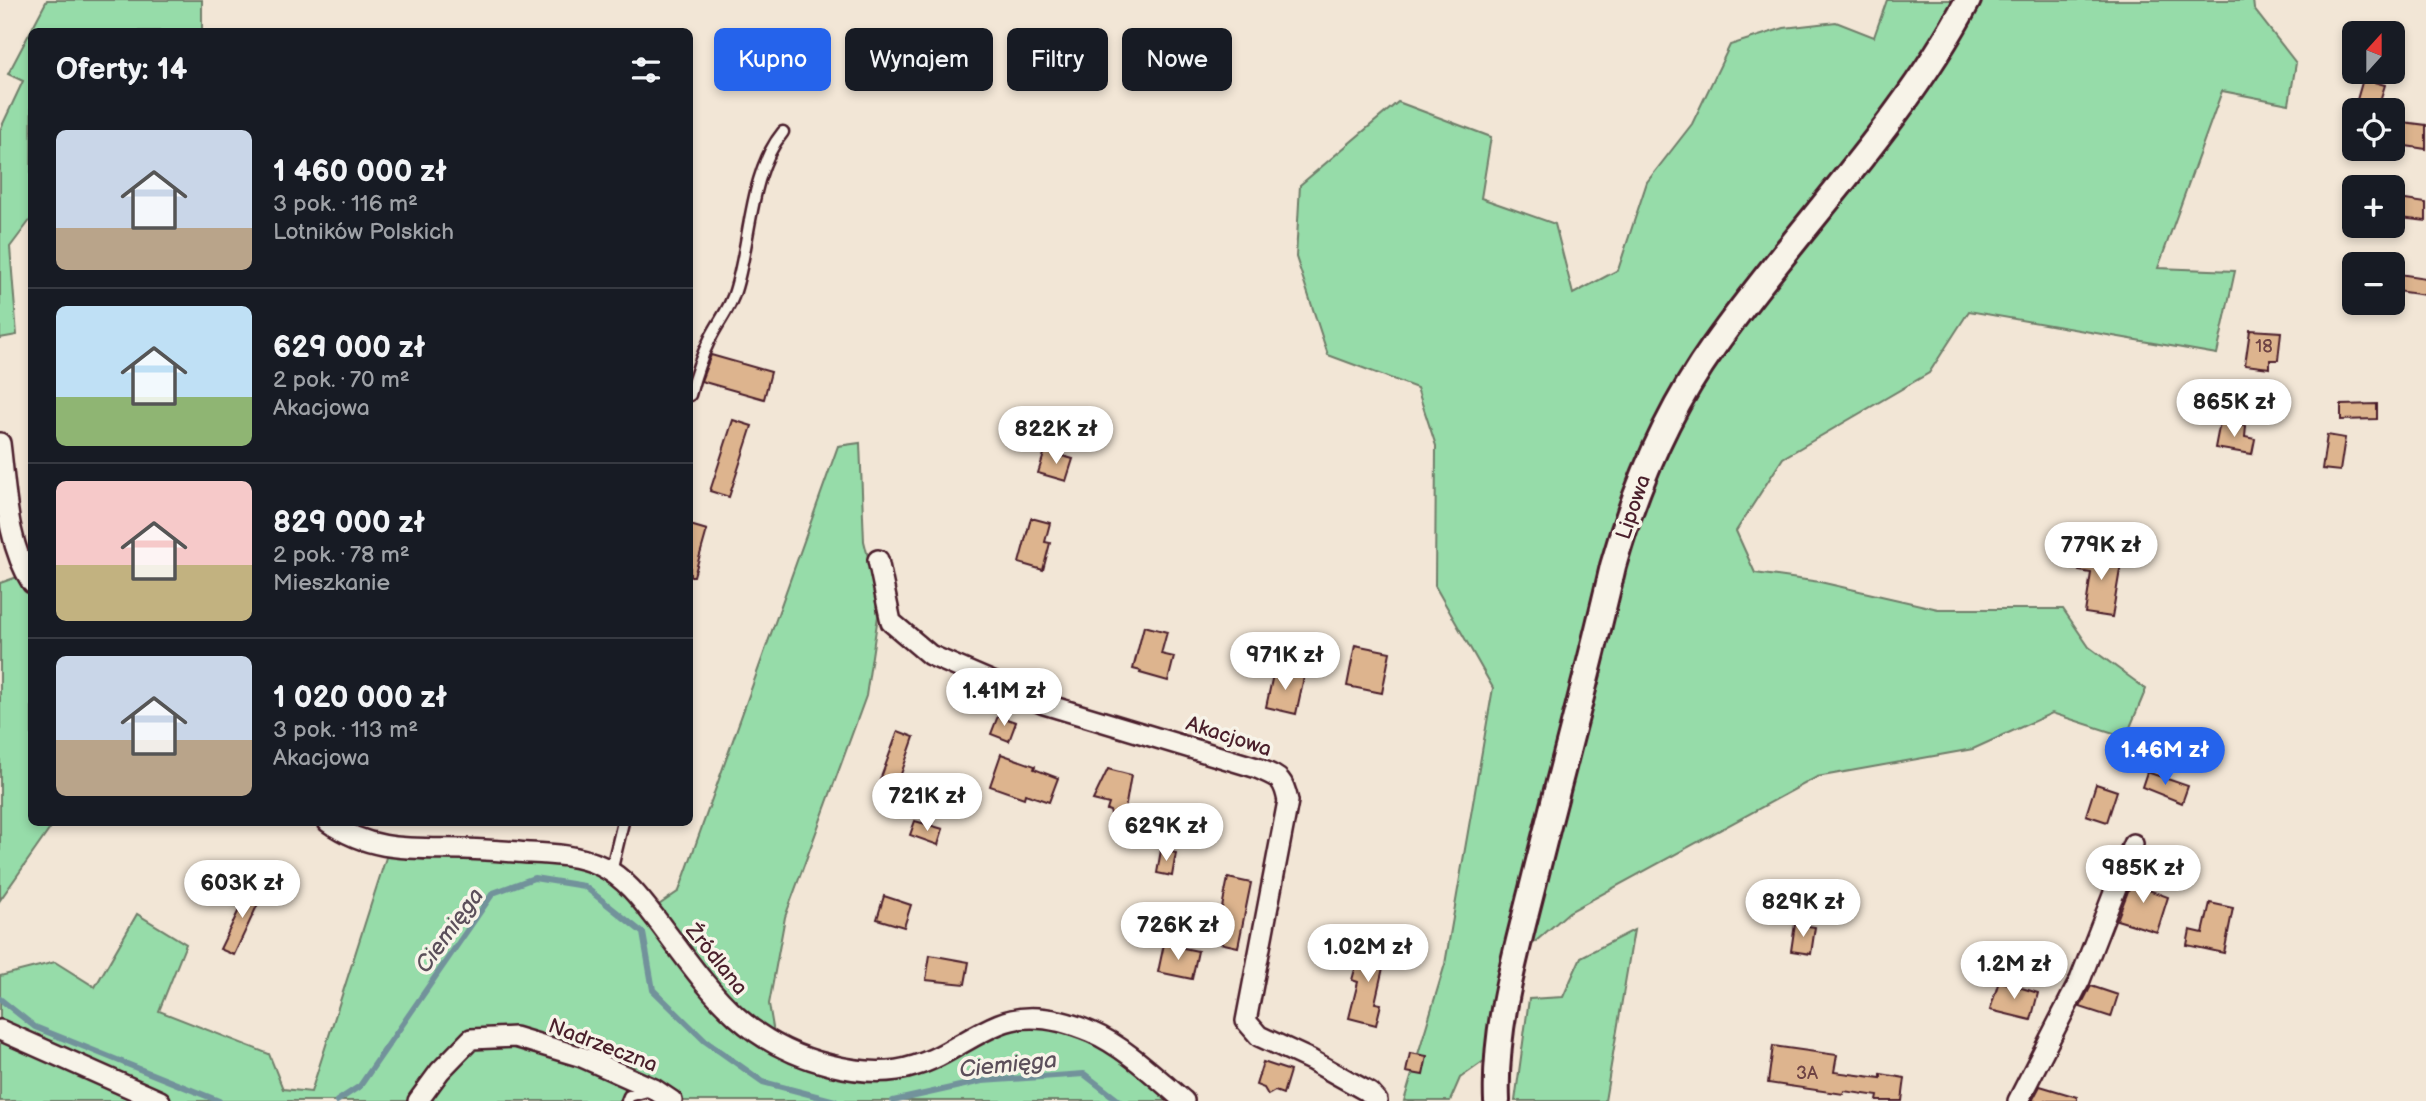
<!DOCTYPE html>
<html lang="pl">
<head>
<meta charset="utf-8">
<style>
  body { margin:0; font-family:"Balsamiq Sans",sans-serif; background:#20242c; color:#f1f3f6; height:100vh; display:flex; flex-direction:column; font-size:26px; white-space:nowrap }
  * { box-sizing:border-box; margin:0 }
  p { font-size:23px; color:#9ea1a6 }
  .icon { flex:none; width:38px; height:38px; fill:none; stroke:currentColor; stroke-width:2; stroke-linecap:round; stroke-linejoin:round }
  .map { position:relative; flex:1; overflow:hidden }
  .panel { position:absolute; left:28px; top:28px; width:665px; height:798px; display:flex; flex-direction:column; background:#171b24; border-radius:10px; box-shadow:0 4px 10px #0003 }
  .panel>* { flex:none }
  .top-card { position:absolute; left:714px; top:28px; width:665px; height:63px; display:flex; gap:14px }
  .needle { width:46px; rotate:21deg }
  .fabs { position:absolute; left:2342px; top:21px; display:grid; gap:14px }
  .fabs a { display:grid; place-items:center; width:63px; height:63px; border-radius:10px; background:#171b24; box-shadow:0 4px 10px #0003; font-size:35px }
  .price { position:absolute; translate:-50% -60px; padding:0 16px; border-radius:24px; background:#fff; color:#222; font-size:23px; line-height:46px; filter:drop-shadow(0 2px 4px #0008) }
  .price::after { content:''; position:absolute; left:50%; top:42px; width:21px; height:16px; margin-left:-10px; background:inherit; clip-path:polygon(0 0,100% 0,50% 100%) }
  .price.selected { background:#2563eb; color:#fff }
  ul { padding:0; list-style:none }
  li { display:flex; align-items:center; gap:21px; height:175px; padding:0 28px }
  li+li { border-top:2px solid #363941 }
  li span { display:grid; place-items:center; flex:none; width:196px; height:140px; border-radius:10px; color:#555 }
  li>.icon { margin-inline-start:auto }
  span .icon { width:84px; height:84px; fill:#fffc; stroke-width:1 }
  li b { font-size:30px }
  h2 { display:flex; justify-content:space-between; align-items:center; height:84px; padding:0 28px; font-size:30px }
  .chip { padding:0 24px; border-radius:10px; background:#171b24; box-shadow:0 4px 10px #0003; font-size:24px; line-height:63px }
  .chip.selected { background:#2563eb; color:#fff }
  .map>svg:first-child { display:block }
  .green { fill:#96dca9; stroke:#707e6a; stroke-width:2 }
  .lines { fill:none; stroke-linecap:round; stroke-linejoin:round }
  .stream { stroke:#72929b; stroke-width:6 }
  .building { fill:#ddb48e; stroke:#4a1f2b; stroke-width:2 }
  .service-casing { stroke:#4a1f2b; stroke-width:15 }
  .minor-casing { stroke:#4a1f2b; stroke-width:24 }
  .tertiary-casing { stroke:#4a1f2b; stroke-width:30 }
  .service { stroke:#f7f3e8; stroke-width:10 }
  .minor { stroke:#f7f3e8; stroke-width:19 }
  .tertiary { stroke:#f7f3e8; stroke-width:24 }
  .labels { text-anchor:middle; stroke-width:7; stroke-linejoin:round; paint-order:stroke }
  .number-label { font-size:18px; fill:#6f4444 }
  .street-label { font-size:21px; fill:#4a1f2b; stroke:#f7f3e8 }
  .water-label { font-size:23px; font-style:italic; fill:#5b4f5a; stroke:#f7f3e8 }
</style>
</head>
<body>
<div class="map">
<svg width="2426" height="1101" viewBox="0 0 2426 1101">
  <rect width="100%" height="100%" fill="#f2e6d6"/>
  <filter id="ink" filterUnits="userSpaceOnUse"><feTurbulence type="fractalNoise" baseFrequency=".0143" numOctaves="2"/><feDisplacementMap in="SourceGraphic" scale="14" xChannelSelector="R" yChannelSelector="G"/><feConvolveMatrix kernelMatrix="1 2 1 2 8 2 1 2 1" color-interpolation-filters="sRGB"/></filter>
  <g filter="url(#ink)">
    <!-- green -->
    <g class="green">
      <polygon points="47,0 202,0 202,31 32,32 31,219 10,247 17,335 0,338 0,130 23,81 8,74"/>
      <polygon points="1887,0 2253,0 2254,9 2296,63 2289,104 2222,91 2158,268 2235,271 2217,354 1969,311 1929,373 1783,458 1736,531 1755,573 1820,582 1938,609 2063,609 2089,647 2146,689 2126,737 2052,713 1973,749 1817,777 1569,912 1502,971 1484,1061 1460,1078 1450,1101 1404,1101 1445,964 1493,688 1435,586 1436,446 1417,388 1328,355 1296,257 1300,185 1398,102 1491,137 1481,198 1555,224 1573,294 1618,270 1647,182 1692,124 1730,45 1784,28 1836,22 1874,37"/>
      <polygon points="860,443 864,541 871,569 878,616 866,696 785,917 769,1004 776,1045 873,1072 1029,1018 1114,1045 1184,1101 679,1101 653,1089 627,1101 0,1101 0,976 55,962 95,987 137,914 186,944 159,1011 269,1054 283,1089 311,1092 389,848 598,864 650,911 679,891 838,446"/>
      <polygon points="26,574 32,583 32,822 54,823 0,900 0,583"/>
      <polygon points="1634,930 1605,1101 1515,1101 1529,999 1563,997 1581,957"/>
    </g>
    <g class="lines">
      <!-- stream -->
      <g class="stream">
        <polyline points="0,999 35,1027 219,1101"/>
        <polyline points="337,1101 360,1086 493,893 534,878 584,886 643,933 653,990 705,1041 763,1082 835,1101"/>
        <polyline points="893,1101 982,1081 1084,1074 1119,1101"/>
      </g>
    </g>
    <!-- building -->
    <g class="building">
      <polygon points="2363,79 2385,85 2377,110 2354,110"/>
      <polygon points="2403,122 2426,125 2426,149 2399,145"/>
      <polygon points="2392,198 2426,203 2426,221 2392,217"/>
      <polygon points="2399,274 2426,278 2426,295 2396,291"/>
      <polygon points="2250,330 2281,332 2278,360 2270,360 2270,368 2245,365"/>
      <polygon points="711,355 771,372 764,399 701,381"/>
      <polygon points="2377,404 2377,419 2341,420 2341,405"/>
      <polygon points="733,420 752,426 729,497 710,491"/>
      <polygon points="2220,422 2246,426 2245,437 2255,439 2252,454 2215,448"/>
      <polygon points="2327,435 2345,438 2340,471 2322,469"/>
      <polygon points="1045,451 1073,459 1066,481 1038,473"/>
      <polygon points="1031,518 1050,523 1045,542 1050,543 1043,570 1019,563"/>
      <polygon points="690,525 707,530 694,576 690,576"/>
      <polygon points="2082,552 2122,558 2112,617 2085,613 2091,573 2079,571"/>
      <polygon points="1144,626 1167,632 1161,654 1174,657 1168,681 1140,673 1141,671 1133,669"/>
      <polygon points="1355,645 1390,652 1382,693 1347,686"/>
      <polygon points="1274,670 1304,677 1296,714 1266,707"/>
      <polygon points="998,716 1016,722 1009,741 991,734"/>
      <polygon points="898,731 914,737 893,797 876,791"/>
      <polygon points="1001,754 1035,766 1034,769 1058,778 1049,802 1025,794 1024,798 990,786"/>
      <polygon points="1108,769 1131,775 1125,810 1121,815 1112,818 1110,811 1107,810 1109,804 1093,800"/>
      <polygon points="2147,772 2188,786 2182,803 2142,787"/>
      <polygon points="2096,784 2117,791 2107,822 2086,815"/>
      <polygon points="915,821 943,829 938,845 910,835"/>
      <polygon points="1161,850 1176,853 1172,876 1157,873"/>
      <polygon points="2138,865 2147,868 2140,887 2168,897 2157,932 2117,920"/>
      <polygon points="1228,878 1251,883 1238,947 1215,942"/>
      <polygon points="251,885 264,891 234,955 220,949"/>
      <polygon points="884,896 911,905 904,927 877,919"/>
      <polygon points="2210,903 2233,908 2224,953 2187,945 2190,930 2203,933"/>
      <polygon points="1795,924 1815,927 1811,954 1791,951"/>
      <polygon points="1164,944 1198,951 1192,979 1158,972"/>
      <polygon points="1362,944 1387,950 1375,1003 1381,1004 1376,1025 1349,1018 1358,982 1352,980"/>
      <polygon points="930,955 969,962 965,984 926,980"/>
      <polygon points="1999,981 2038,993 2031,1020 1990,1010"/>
      <polygon points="2091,986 2118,995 2111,1017 2080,1007"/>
      <polygon points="1773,1046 1837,1055 1834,1072 1881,1078 1881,1074 1905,1078 1902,1101 1877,1101 1878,1096 1844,1091 1843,1094 1768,1083"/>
      <polygon points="1410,1053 1427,1056 1423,1075 1406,1072"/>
      <polygon points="1263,1062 1290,1071 1283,1094 1275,1091 1268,1095 1264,1088 1256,1085"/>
      <polygon points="2040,1086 2077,1097 2077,1101 2032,1101"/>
    </g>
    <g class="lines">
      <defs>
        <g id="service">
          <path d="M690 395C695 375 701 357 710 339 718 322 730 309 735 291 751 241 749 173 783 132"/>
          <polyline points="611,872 623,822"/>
          <polyline points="627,1101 629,1096 651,1090"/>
        </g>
        <g id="minor">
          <path d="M0 443C6 489 6 543 32 583"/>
          <path d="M878 560 891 622 930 655 1044 704 1257 768C1279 778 1283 777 1288 801L1246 1021 1259 1036 1311 1060 1370 1093 1377 1101"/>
          <path d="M328 822C372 853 414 848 465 849 486 850 507 851 528 853 551 854 579 855 601 866 626 878 643 902 660 924 710 991 744 1044 830 1065 858 1072 887 1075 914 1066 945 1057 969 1036 999 1024 1028 1012 1063 1020 1091 1032 1124 1046 1157 1078 1184 1101"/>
          <polyline points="0,1030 160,1101"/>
          <polyline points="418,1101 440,1071 471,1039 515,1037 582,1057 654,1089 672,1101"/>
          <polyline points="2018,1101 2080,980 2133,844"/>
        </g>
        <path id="tertiary" d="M1497 1101C1494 1026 1516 953 1534 881 1560 776 1589 671 1613 566 1635 488 1667 412 1714 346 1797 228 1900 128 1968 0"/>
      </defs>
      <!-- service casing -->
      <use href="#service" class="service-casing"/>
      <!-- minor casing -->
      <use href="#minor" class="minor-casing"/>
      <!-- tertiary casing -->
      <use href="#tertiary" class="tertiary-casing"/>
      <!-- service -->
      <use href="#service" class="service"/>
      <!-- minor -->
      <use href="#minor" class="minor"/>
      <!-- tertiary -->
      <use href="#tertiary" class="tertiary"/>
    </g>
  </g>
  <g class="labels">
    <!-- number labels -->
    <g class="number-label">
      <text x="2264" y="352">18</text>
      <text x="1807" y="1079">3A</text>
    </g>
    <!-- street labels -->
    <g class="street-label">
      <text transform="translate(1633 507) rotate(-71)" y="7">Lipowa</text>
      <text transform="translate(1229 736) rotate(18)" y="7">Akacjowa</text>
      <text transform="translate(717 959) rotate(51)" y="7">Źródlana</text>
      <text transform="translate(603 1045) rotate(21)" y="7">Nadrzeczna</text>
    </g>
    <!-- water labels -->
    <g class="water-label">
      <text transform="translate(449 930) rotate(-54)" y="8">Ciemięga</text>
      <text transform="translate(1008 1064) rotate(-6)" y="8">Ciemięga</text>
    </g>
  </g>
</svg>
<div class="fabs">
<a><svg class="needle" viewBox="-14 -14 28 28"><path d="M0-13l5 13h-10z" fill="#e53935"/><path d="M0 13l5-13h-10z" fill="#9ea1a6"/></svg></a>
<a><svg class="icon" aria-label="locate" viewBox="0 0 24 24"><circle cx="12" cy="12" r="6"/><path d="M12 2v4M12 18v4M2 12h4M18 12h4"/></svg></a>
<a>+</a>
<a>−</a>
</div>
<b class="price" style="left:2234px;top:439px">865K zł</b>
<b class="price" style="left:1056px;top:466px">822K zł</b>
<b class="price" style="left:2101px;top:582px">779K zł</b>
<b class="price" style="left:1285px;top:692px">971K zł</b>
<b class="price" style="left:1004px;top:728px">1.41M zł</b>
<b class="price selected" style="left:2165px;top:787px">1.46M zł</b>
<b class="price" style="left:927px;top:833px">721K zł</b>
<b class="price" style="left:1166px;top:863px">629K zł</b>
<b class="price" style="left:2143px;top:905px">985K zł</b>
<b class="price" style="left:242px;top:920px">603K zł</b>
<b class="price" style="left:1803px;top:939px">829K zł</b>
<b class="price" style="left:1178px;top:962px">726K zł</b>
<b class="price" style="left:1368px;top:984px">1.02M zł</b>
<b class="price" style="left:2014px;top:1001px">1.2M zł</b>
<div class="top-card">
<a class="chip selected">Kupno</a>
<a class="chip">Wynajem</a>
<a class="chip">Filtry</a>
<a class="chip">Nowe</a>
</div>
<section class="panel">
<h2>Oferty: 14<svg class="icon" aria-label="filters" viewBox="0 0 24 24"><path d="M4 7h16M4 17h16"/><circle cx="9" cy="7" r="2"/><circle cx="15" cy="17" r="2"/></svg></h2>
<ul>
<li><span style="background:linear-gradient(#c9d6e8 70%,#b9a48a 0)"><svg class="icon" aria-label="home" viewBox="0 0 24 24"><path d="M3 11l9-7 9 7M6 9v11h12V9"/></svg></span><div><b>1 460 000 zł</b><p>3 pok. · 116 m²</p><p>Lotników Polskich</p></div></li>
<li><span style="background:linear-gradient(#bfe0f5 65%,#8fb573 0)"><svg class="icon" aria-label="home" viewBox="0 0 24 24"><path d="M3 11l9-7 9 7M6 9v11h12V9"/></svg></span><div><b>629 000 zł</b><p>2 pok. · 70 m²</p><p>Akacjowa</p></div></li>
<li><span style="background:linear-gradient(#f6c9c9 60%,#c2b280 0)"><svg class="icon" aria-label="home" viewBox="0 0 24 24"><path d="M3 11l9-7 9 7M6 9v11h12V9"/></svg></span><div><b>829 000 zł</b><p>2 pok. · 78 m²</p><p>Mieszkanie</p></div></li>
<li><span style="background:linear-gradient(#c9d6e8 60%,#b9a48a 0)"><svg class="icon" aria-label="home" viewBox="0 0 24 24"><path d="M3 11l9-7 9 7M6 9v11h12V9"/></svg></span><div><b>1 020 000 zł</b><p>3 pok. · 113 m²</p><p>Akacjowa</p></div></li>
</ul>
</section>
</div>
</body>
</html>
